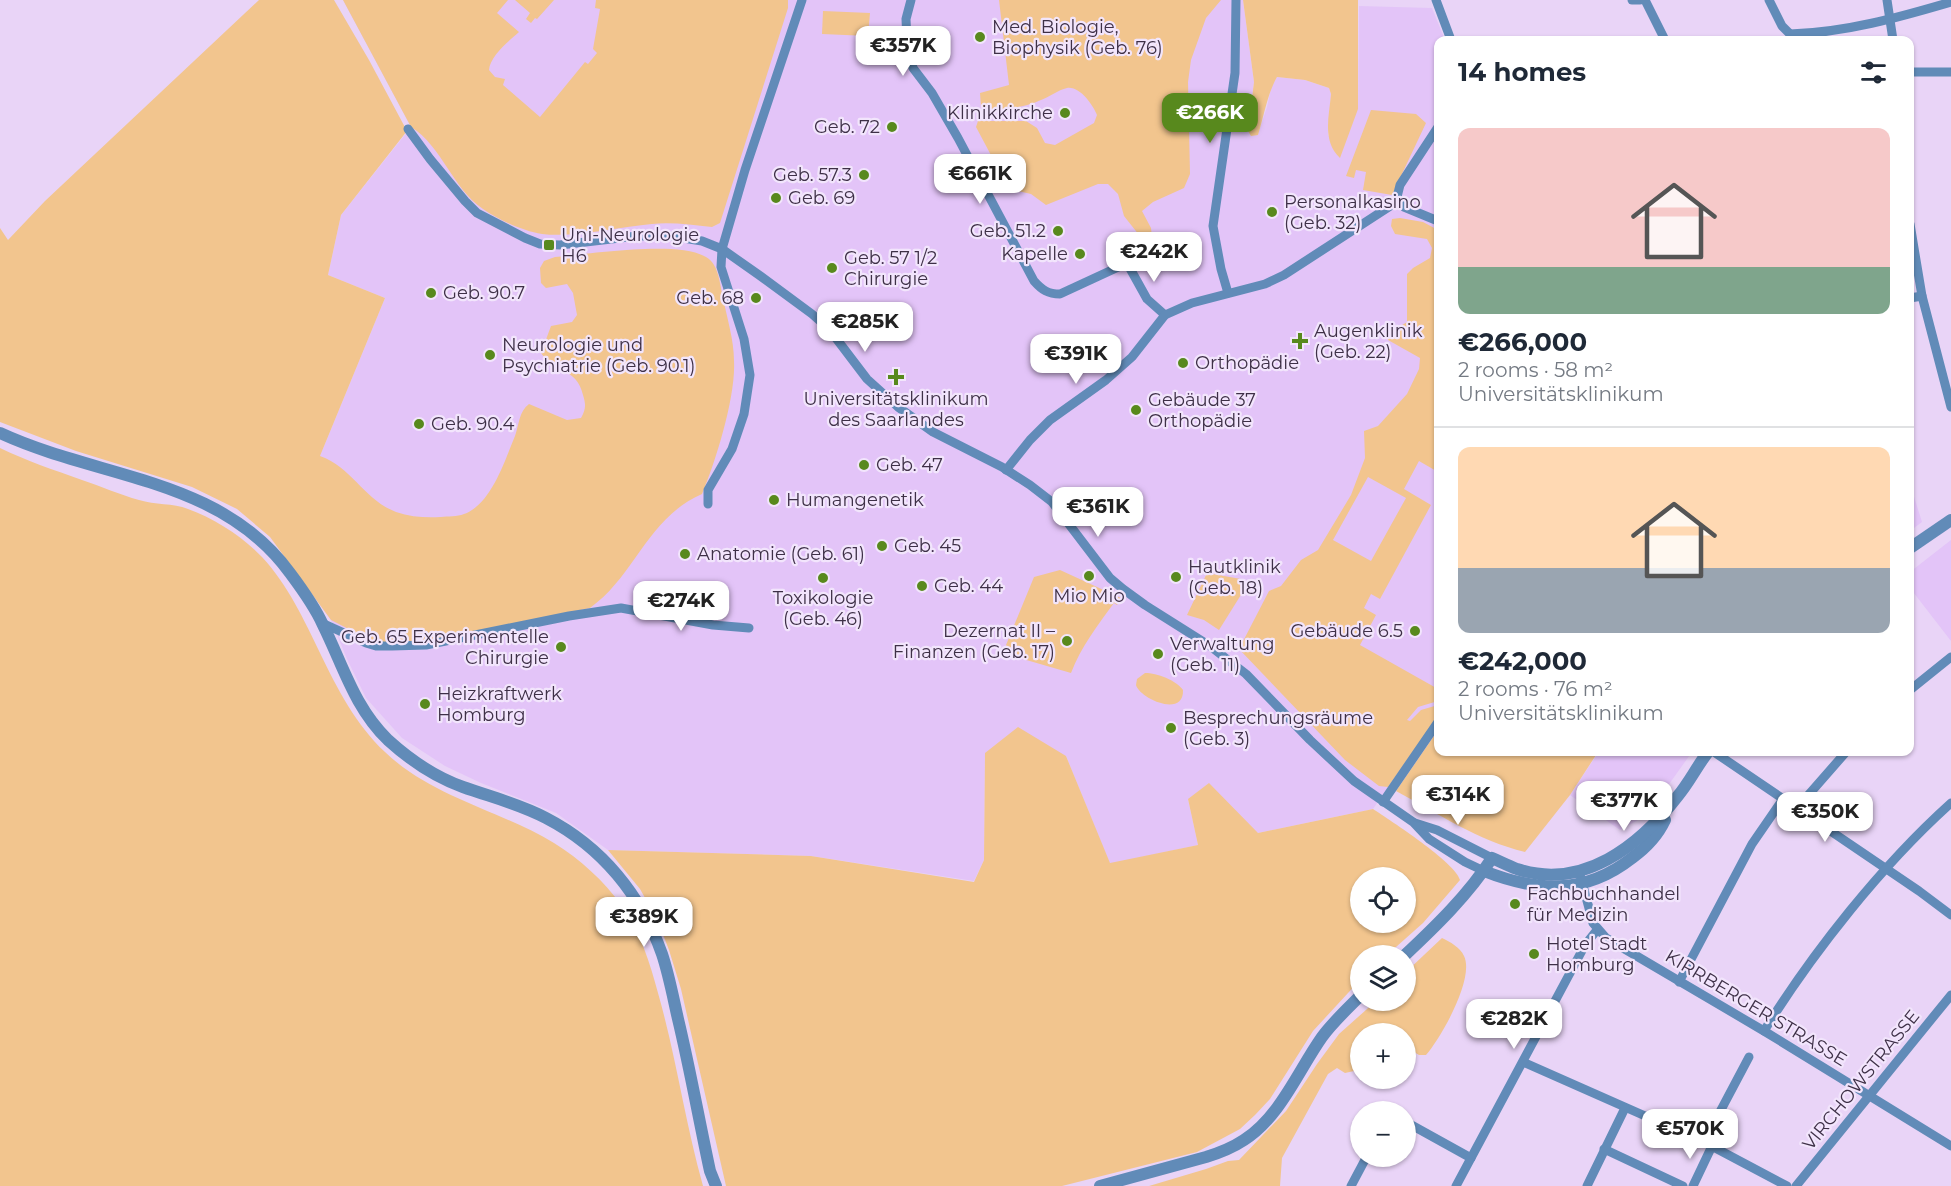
<!DOCTYPE html>
<html lang="en">
<head>
<meta charset="utf-8">
<style>
  body { margin:0; font-family:Montserrat,sans-serif; background:#f2f2f3; color:#1f2937; height:100vh; display:flex; flex-direction:column; font-size:22px; white-space:nowrap }
  * { box-sizing:border-box; margin:0 }
  p { font-size:20px; color:#747a83 }
  .icon { flex:none; width:33px; height:33px; fill:none; stroke:currentColor; stroke-width:2; stroke-linecap:round; stroke-linejoin:round }
  .map { position:relative; flex:1; overflow:hidden }
  .side { position:absolute; left:1434px; top:36px; width:480px; height:720px; display:flex; flex-direction:column; background:#fff; border-radius:12px; box-shadow:0 2px 4px #0004 }
  .side>* { flex:none }
  .controls { position:absolute; left:1350px; top:867px; display:grid; gap:12px }
  .controls a { display:grid; place-items:center; width:66px; height:66px; border-radius:50%; background:#fff; box-shadow:0 2px 4px #0004; font-size:30px }
  .price { position:absolute; translate:-50% -51px; padding:0 14px; border-radius:12px; background:#fff; color:#222; font-size:20px; line-height:39px; filter:drop-shadow(0 2px 3px #0008) }
  .price::after { content:''; position:absolute; left:50%; top:36px; width:18px; height:14px; margin-left:-9px; background:inherit; clip-path:polygon(0 0,100% 0,50% 100%) }
  .price.current { background:#58891d; color:#fff }
  ul { padding:0; list-style:none }
  li { display:grid; align-content:center; gap:12px; height:318px; padding:0 24px }
  li+li { border-top:2px solid #e0e1e3 }
  li span { display:grid; place-items:center; height:186px; border-radius:12px; color:#555 }
  li>.icon { margin-inline-start:auto }
  span .icon { width:108px; height:108px; fill:#fffc; stroke-width:1 }
  li b { font-size:26px }
  h2 { display:flex; justify-content:space-between; align-items:center; height:72px; padding:0 24px; font-size:26px }
  .map>svg:first-child { display:block }
  .built { fill:#e3c4f8 }
  .green { fill:#f2c58e; fill-rule:evenodd }
  .lines { fill:none; stroke-linecap:round; stroke-linejoin:round }
  .minor { stroke:#618bb8; stroke-width:9 }
  .tertiary { stroke:#618bb8; stroke-width:12 }
  .poi-dot { fill:#58891d; stroke:#f2e5fc; stroke-width:2 }
  .labels { text-anchor:middle; stroke-width:4.5; stroke-linejoin:round; paint-order:stroke }
  .poi-label { font-size:18px; fill:#3e3047; stroke:#f2e5fc; text-anchor:start }
  .street-label { font-size:18px; fill:#3e3047; stroke:#f2e5fc }
</style>
</head>
<body>
<div class="map">
<svg width="1951" height="1186" viewBox="0 0 1951 1186">
  <rect width="100%" height="100%" fill="#e9d4f7"/>
  <!-- built -->
  <g class="built">
    <polygon points="343,0 1243,0 1254,82 1248,131 1258,134 1267,107 1271,88 1277,77 1305,80 1329,88 1331,94 1328,136 1358,109 1359,6 1432,8 1445,40 1438,40 1438,730 1396,791 1388,787 1373,809 1258,833 1188,799 1198,845 1110,864 1066,756 985,753 984,860 974,881 811,856 608,850 556,813 481,783 445,766 402,738 366,698 347,659 331,620 283,553 320,456 385,298 328,275 341,215 411,127"/>
    <polygon points="1910,484 1922,522 1910,531"/>
    <polygon points="1951,540 1951,641 1910,588 1910,572"/>
    <polygon points="1597,752 1692,752 1652,808 1640,819 1620,830 1570,795 1598,753"/>
  </g>
  <!-- green -->
  <g class="green">
    <path d="M259 0H334L369 60 407 131 341 215 328 275 385 298 320 456C353 468 363 499 396 512 411 517 426 518 441 517 448 516 457 517 464 514 491 505 505 460 515 436 519 425 519 411 529 404L567 420 581 418C586 409 586 405 583 395 577 368 555 373 541 353L551 326 572 322 577 315 573 293 567 284 546 288 541 283 540 268 544 261 555 257C590 254 678 240 706 257 719 264 720 285 723 298 727 318 734 340 734 361 736 396 716 461 702 494 647 518 636 575 590 608L425 642 376 643 331 620 270 537 237 509 192 487 76 451 0 422V228L8 240 45 201Z"/>
    <path d="M343 0H508L497 13 519 32C509 41 490 56 489 70L495 77 505 79 503 85 540 117 585 62 588 64 597 53 593 49 600 9 595 8 596 0H788V8L720 223 712 227C692 225 672 222 652 224 618 227 575 238 542 234 523 231 499 220 483 209 452 188 442 146 411 127Z"/>
    <polygon points="515,0 554,0 537,19 535,18 531,23 526,19 530,13"/>
    <path d="M999 0H1221L1206 18 1191 60 1188 82 1190 174 1184 188 1153 202 1142 211 1151 228 1152 237 1143 240 1124 216 1118 194 1108 184H1098L1046 205 1031 194 1009 189 976 127 978 121H1026L1037 128 1045 143 1055 145 1094 123 1097 115C1093 105 1080 86 1067 88 1058 90 1049 97 1041 100 1026 107 996 113 981 107L980 93 1009 85Z"/>
    <path d="M1243 0H1358V109L1340 158C1322 141 1329 117 1331 94L1329 88 1305 80 1277 77C1267 95 1264 116 1258 135L1251 136 1248 131 1254 82Z"/>
    <polygon points="823,11 870,13 868,36 822,34"/>
    <polygon points="1371,110 1416,114 1426,123 1392,195 1363,190 1366,172 1356,170 1354,178 1346,176"/>
    <path d="M1400 218 1423 222 1438 230V472L1419 461 1404 489 1431 505 1380 599 1371 594 1364 608 1376 615 1360 645 1438 689V701L1418 707 1407 720 1410 721 1421 710 1438 705V716L1388 787 1379 786 1345 760 1239 649 1269 591 1281 586 1301 560 1318 550 1351 495 1365 458 1364 431 1378 426 1407 394 1419 369 1420 358 1388 340 1386 335 1407 322V274L1413 268 1430 258 1432 248 1427 239 1395 234 1391 226 1392 219ZM1368 477 1406 498 1371 561 1333 540Z"/>
    <path d="M0 448C27 461 54 470 82 480 101 486 120 495 139 500 155 505 173 503 188 509 214 518 243 537 262 557 314 613 326 696 385 752 432 797 499 810 554 843 581 860 603 880 622 906 640 931 650 963 658 993 676 1056 685 1122 703 1186H0Z"/>
    <path d="M1060 570 1121 598 1117 605 1114 603C1097 626 1081 647 1071 673L1013 656 1006 645 1034 577Z"/>
    <polygon points="1207,573 1241,579 1244,590 1219,630 1204,620 1187,615"/>
    <path d="M1145 673C1157 673 1176 680 1183 690 1184 718 1140 699 1136 685L1137 679Z"/>
    <path d="M1018 727 1066 756 1110 863 1198 845 1188 799 1209 783 1258 833 1373 809C1391 821 1455 862 1460 880L1423 923 1387 955 1360 956V980L1313 1031 1270 1099 1255 1115 1240 1129 1197 1152 1062 1186H726L681 989 669 950 657 919 640 889 608 850 811 856 974 882 984 860 985 753ZM1360 878H1406V922H1360Z"/>
    <path d="M1438 730V752H1598L1570 795 1525 852C1479 841 1437 813 1396 791Z"/>
    <path d="M1442 938C1450 942 1460 947 1464 956 1475 978 1441 1038 1426 1055H1419L1406 1047V1034L1384 1033 1377 1029 1374 1033 1360 1034V1059L1354 1071 1345 1073 1337 1068 1328 1074 1282 1158 1280 1186H1149L1206 1169 1228 1161 1239 1160 1286 1111 1317 1064 1339 1034 1376 1001 1406 1000V972Z"/>
  </g>
  <g class="lines">
    <!-- minor -->
    <g class="minor">
      <path d="M911 0 906 19 907 41 913 68 932 93 958 138 1034 281C1042 290 1048 294 1060 294L1127 263 1147 299 1165 315"/>
      <polyline points="1436,0 1451,40"/>
      <polyline points="1632,0 1640,0"/>
      <polyline points="1645,0 1665,40"/>
      <path d="M1769 0 1782 26 1790 34C1844 33 1900 17 1951 2"/>
      <polyline points="1887,0 1893,40"/>
      <polyline points="1910,72 1951,72"/>
      <polyline points="1438,127 1400,185 1397,197 1404,207 1438,221"/>
      <polyline points="408,129 430,159 465,201 477,213 525,238 540,244 560,245 637,236 670,236 702,241 722,249 759,275 812,314 829,329 867,379 898,407 933,432 1002,467 1030,485 1052,502 1110,578 1123,589 1145,605 1210,646 1246,674 1310,740 1354,781 1413,822 1429,839 1465,862 1484,871"/>
      <polyline points="1910,224 1922,296 1951,407"/>
      <polyline points="1228,293 1221,269 1213,226 1235,73 1236,0"/>
      <polyline points="1910,298 1922,296"/>
      <polyline points="1006,470 1030,440 1050,420 1106,380 1132,357 1165,315 1192,303 1265,284 1284,275 1398,201"/>
      <polyline points="708,504 708,490 732,449 744,414 750,375 744,339 721,267 722,249 745,170 802,0"/>
      <polyline points="322,623 366,643 376,646 392,646 426,645 569,616 621,608 713,625 749,628"/>
      <polyline points="1910,690 1951,657"/>
      <polyline points="1714,752 1919,891 1951,915"/>
      <polyline points="1383,802 1438,722"/>
      <polyline points="1797,808 1846,752"/>
      <polyline points="1415,823 1437,830 1492,858"/>
      <polyline points="1579,871 1593,923 1606,938 1764,1031 1951,1146"/>
      <polyline points="1679,982 1752,844 1783,799"/>
      <path d="M1764 1031C1813 952 1882 865 1951 803"/>
      <polyline points="1523,1062 1704,1142 1787,1186"/>
      <polyline points="1406,1122 1471,1158"/>
      <polyline points="1704,1142 1749,1057"/>
      <polyline points="1604,1149 1683,1186"/>
      <polyline points="1351,1186 1367,1156"/>
      <polyline points="1456,1186 1585,945 1597,930"/>
      <polyline points="1587,1186 1625,1108"/>
      <polyline points="1693,1186 1712,1146"/>
      <polyline points="1796,1186 1951,995"/>
    </g>
    <!-- tertiary -->
    <g class="tertiary">
      <path d="M0 433C99 479 220 477 290 573 302 589 315 607 323 625 343 665 354 707 388 740 410 760 435 777 463 787 491 797 520 804 546 818 602 847 641 895 662 954 669 975 673 997 678 1019 690 1069 699 1120 710 1171L716 1186"/>
      <polyline points="1910,548 1951,520"/>
      <path d="M1484 871C1537 892 1585 895 1632 858 1646 848 1658 835 1665 820"/>
      <path d="M1404 956C1436 926 1468 895 1492 858 1501 862 1509 866 1517 869 1583 891 1640 845 1677 797 1689 783 1697 766 1708 752"/>
      <path d="M1100 1186 1206 1157C1219 1153 1232 1148 1244 1140 1280 1117 1298 1071 1322 1037 1333 1022 1347 1009 1360 996"/>
    </g>
  </g>
  <!-- markers -->
  <g class="poi-dot">
    <circle cx="980" cy="37" r="6"/>
    <circle cx="1065" cy="113" r="6"/>
    <circle cx="892" cy="127" r="6"/>
    <circle cx="864" cy="175" r="6"/>
    <circle cx="776" cy="198" r="6"/>
    <circle cx="1272" cy="212" r="6"/>
    <circle cx="1058" cy="231" r="6"/>
    <rect x="543" y="239" width="12" height="12" rx="3"/>
    <circle cx="1080" cy="254" r="6"/>
    <circle cx="832" cy="268" r="6"/>
    <circle cx="431" cy="293" r="6"/>
    <circle cx="756" cy="298" r="6"/>
    <path d="M1297 332h6v6h6v6h-6v6h-6v-6h-6v-6h6z"/>
    <circle cx="490" cy="355" r="6"/>
    <circle cx="1183" cy="363" r="6"/>
    <path d="M893 368h6v6h6v6h-6v6h-6v-6h-6v-6h6z"/>
    <circle cx="1136" cy="410" r="6"/>
    <circle cx="419" cy="424" r="6"/>
    <circle cx="864" cy="465" r="6"/>
    <circle cx="774" cy="500" r="6"/>
    <circle cx="882" cy="546" r="6"/>
    <circle cx="685" cy="554" r="6"/>
    <circle cx="1089" cy="576" r="6"/>
    <circle cx="1176" cy="577" r="6"/>
    <circle cx="823" cy="578" r="6"/>
    <circle cx="922" cy="586" r="6"/>
    <circle cx="1415" cy="631" r="6"/>
    <circle cx="1067" cy="641" r="6"/>
    <circle cx="561" cy="647" r="6"/>
    <circle cx="1158" cy="654" r="6"/>
    <circle cx="425" cy="704" r="6"/>
    <circle cx="1171" cy="728" r="6"/>
    <circle cx="1515" cy="904" r="6"/>
    <circle cx="1534" cy="954" r="6"/>
  </g>
  <g class="labels">
    <!-- poi labels -->
    <g class="poi-label">
      <text x="992" y="33">Med. Biologie,<tspan x="992" dy="21">Biophysik (Geb. 76)</tspan></text>
      <text x="1053" y="119" text-anchor="end">Klinikkirche</text>
      <text x="880" y="133" text-anchor="end">Geb. 72</text>
      <text x="852" y="181" text-anchor="end">Geb. 57.3</text>
      <text x="788" y="204">Geb. 69</text>
      <text x="1284" y="208">Personalkasino<tspan x="1284" dy="21">(Geb. 32)</tspan></text>
      <text x="1046" y="237" text-anchor="end">Geb. 51.2</text>
      <text x="561" y="241">Uni-Neurologie<tspan x="561" dy="21">H6</tspan></text>
      <text x="1068" y="260" text-anchor="end">Kapelle</text>
      <text x="844" y="264">Geb. 57 1/2<tspan x="844" dy="21">Chirurgie</tspan></text>
      <text x="443" y="299">Geb. 90.7</text>
      <text x="744" y="304" text-anchor="end">Geb. 68</text>
      <text x="1314" y="337">Augenklinik<tspan x="1314" dy="21">(Geb. 22)</tspan></text>
      <text x="502" y="351">Neurologie und<tspan x="502" dy="21">Psychiatrie (Geb. 90.1)</tspan></text>
      <text x="1195" y="369">Orthopädie</text>
      <text x="896" y="405" text-anchor="middle">Universitätsklinikum<tspan x="896" dy="21">des Saarlandes</tspan></text>
      <text x="1148" y="406">Gebäude 37<tspan x="1148" dy="21">Orthopädie</tspan></text>
      <text x="431" y="430">Geb. 90.4</text>
      <text x="876" y="471">Geb. 47</text>
      <text x="786" y="506">Humangenetik</text>
      <text x="894" y="552">Geb. 45</text>
      <text x="697" y="560">Anatomie (Geb. 61)</text>
      <text x="1188" y="573">Hautklinik<tspan x="1188" dy="21">(Geb. 18)</tspan></text>
      <text x="934" y="592">Geb. 44</text>
      <text x="1089" y="602" text-anchor="middle">Mio Mio</text>
      <text x="823" y="604" text-anchor="middle">Toxikologie<tspan x="823" dy="21">(Geb. 46)</tspan></text>
      <text x="1055" y="637" text-anchor="end">Dezernat II –<tspan x="1055" dy="21">Finanzen (Geb. 17)</tspan></text>
      <text x="1403" y="637" text-anchor="end">Gebäude 6.5</text>
      <text x="549" y="643" text-anchor="end">Geb. 65 Experimentelle<tspan x="549" dy="21">Chirurgie</tspan></text>
      <text x="1170" y="650">Verwaltung<tspan x="1170" dy="21">(Geb. 11)</tspan></text>
      <text x="437" y="700">Heizkraftwerk<tspan x="437" dy="21">Homburg</tspan></text>
      <text x="1183" y="724">Besprechungsräume<tspan x="1183" dy="21">(Geb. 3)</tspan></text>
      <text x="1527" y="900">Fachbuchhandel<tspan x="1527" dy="21">für Medizin</tspan></text>
      <text x="1546" y="950">Hotel Stadt<tspan x="1546" dy="21">Homburg</tspan></text>
    </g>
    <!-- street labels -->
    <g class="street-label">
      <text transform="translate(1756 1008) rotate(31)" y="6">KIRRBERGER STRASSE</text>
      <text transform="translate(1861 1080) rotate(-51)" y="6">VIRCHOWSTRASSE</text>
    </g>
  </g>
</svg>
<div class="controls">
<a><svg class="icon" aria-label="locate" viewBox="0 0 24 24"><circle cx="12" cy="12" r="6"/><path d="M12 2v4M12 18v4M2 12h4M18 12h4"/></svg></a>
<a><svg class="icon" aria-label="layers" viewBox="0 0 24 24"><path d="M12 4l9 5-9 5-9-5zM3 14l9 5 9-5"/></svg></a>
<a>+</a>
<a>−</a>
</div>
<b class="price" style="left:903px;top:77px">€357K</b>
<b class="price current" style="left:1210px;top:144px">€266K</b>
<b class="price" style="left:980px;top:205px">€661K</b>
<b class="price" style="left:1154px;top:283px">€242K</b>
<b class="price" style="left:865px;top:353px">€285K</b>
<b class="price" style="left:1076px;top:385px">€391K</b>
<b class="price" style="left:1098px;top:538px">€361K</b>
<b class="price" style="left:681px;top:632px">€274K</b>
<b class="price" style="left:1458px;top:826px">€314K</b>
<b class="price" style="left:1624px;top:832px">€377K</b>
<b class="price" style="left:1825px;top:843px">€350K</b>
<b class="price" style="left:644px;top:948px">€389K</b>
<b class="price" style="left:1514px;top:1050px">€282K</b>
<b class="price" style="left:1690px;top:1160px">€570K</b>
<section class="side">
<h2>14 homes<svg class="icon" aria-label="filters" viewBox="0 0 24 24"><path d="M4 7h16M4 17h16"/><circle cx="9" cy="7" r="2"/><circle cx="15" cy="17" r="2"/></svg></h2>
<ul>
<li><span style="background:linear-gradient(#f6c9c9 75%,#7fa58c 0)"><svg class="icon" aria-label="home" viewBox="0 0 24 24"><path d="M3 11l9-7 9 7M6 9v11h12V9"/></svg></span><div><b>€266,000</b><p>2 rooms · 58 m²</p><p>Universitätsklinikum</p></div></li>
<li><span style="background:linear-gradient(#ffd9b3 65%,#9aa5b1 0)"><svg class="icon" aria-label="home" viewBox="0 0 24 24"><path d="M3 11l9-7 9 7M6 9v11h12V9"/></svg></span><div><b>€242,000</b><p>2 rooms · 76 m²</p><p>Universitätsklinikum</p></div></li>
</ul>
</section>
</div>
</body>
</html>
